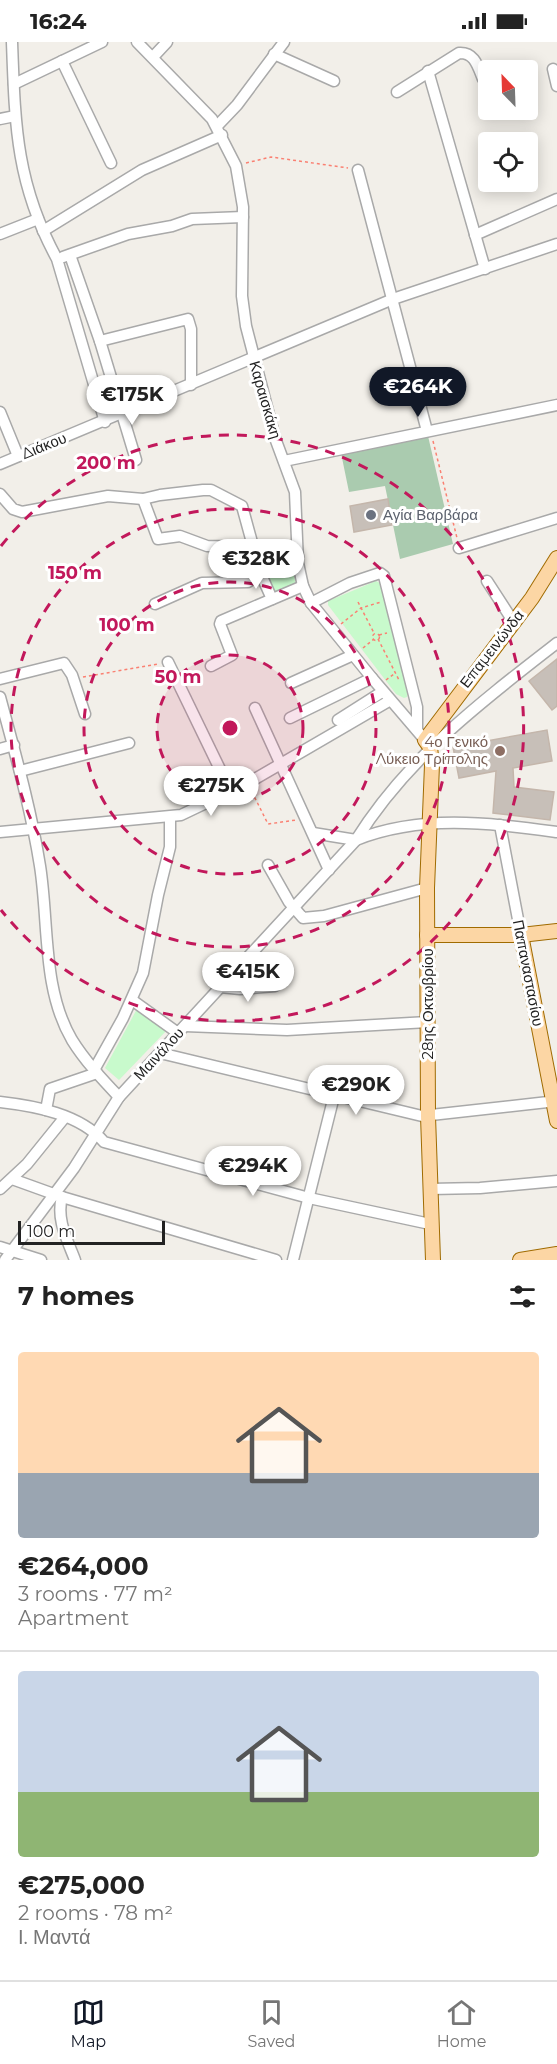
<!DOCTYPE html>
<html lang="en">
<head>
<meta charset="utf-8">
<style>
  body { margin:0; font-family:Montserrat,sans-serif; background:#f6f6f6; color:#222; height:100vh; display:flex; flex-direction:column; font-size:22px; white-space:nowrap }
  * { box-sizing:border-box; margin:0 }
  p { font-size:20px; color:#767676 }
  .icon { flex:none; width:33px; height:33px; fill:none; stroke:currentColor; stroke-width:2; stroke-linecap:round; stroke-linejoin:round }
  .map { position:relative; height:1218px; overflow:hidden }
  .drawer { display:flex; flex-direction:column; background:#fff; flex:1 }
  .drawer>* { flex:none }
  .needle { width:39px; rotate:337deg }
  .controls { position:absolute; left:478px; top:18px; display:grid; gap:12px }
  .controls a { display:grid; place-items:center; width:60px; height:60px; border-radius:6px; background:#fff; box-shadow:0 3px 15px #0003; font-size:30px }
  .scale { position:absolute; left:18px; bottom:15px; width:147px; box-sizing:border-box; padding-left:6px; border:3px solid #222; border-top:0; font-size:16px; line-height:21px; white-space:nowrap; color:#222; -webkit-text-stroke:4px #fff; paint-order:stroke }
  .price { position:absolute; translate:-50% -51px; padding:0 14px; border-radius:21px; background:#fff; color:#222; font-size:20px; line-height:39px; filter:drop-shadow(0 2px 3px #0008) }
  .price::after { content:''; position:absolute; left:50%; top:36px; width:18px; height:14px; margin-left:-9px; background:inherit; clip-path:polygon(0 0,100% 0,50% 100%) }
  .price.current { background:#111827; color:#fff }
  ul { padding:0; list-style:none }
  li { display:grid; align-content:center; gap:12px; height:318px; padding:0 18px }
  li+li { border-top:2px solid #e0e0e0 }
  li span { display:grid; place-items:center; height:186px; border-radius:6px; color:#555 }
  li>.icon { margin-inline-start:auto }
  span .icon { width:108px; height:108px; fill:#fffc; stroke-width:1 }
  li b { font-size:26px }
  h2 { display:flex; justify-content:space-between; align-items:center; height:72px; padding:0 18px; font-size:26px }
  .status { display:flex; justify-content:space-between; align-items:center; height:42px; padding:0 30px; background:#fff; direction:ltr }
  .status svg { height:16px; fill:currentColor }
  .dock { display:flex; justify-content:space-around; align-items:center; height:84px; border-top:2px solid #e0e0e0; background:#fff; font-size:16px; color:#767676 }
  .dock a { display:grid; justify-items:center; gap:3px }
  .dock .current { color:#111827 }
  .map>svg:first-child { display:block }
  .cemetery { fill:#aacbaf }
  .park { fill:#c8facc }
  .building { fill:#c7bfb8; stroke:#c4b6ab; stroke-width:1.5 }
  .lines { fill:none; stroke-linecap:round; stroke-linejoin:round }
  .minor-casing { stroke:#a9a9a9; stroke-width:13 }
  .major-casing { stroke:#a06b00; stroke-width:16 }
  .path { stroke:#fa8072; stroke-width:1.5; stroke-dasharray:3 3; stroke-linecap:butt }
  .minor { stroke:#fff; stroke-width:10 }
  .major { stroke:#fcd6a4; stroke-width:14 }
  .ring { fill:none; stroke:#c2185b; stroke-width:3; stroke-dasharray:10 8 }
  .worship-dot { fill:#6b7280; stroke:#fff; stroke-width:2 }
  .education-dot { fill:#8d6e63; stroke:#fff; stroke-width:2 }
  .labels { text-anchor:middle; stroke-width:6; stroke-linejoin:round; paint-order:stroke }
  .street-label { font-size:15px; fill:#222; stroke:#fff }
  .worship-label { font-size:15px; fill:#5b616d; stroke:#fff; text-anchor:start }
  .education-label { font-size:15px; fill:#785e54; stroke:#fff; text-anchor:end }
  .centre { fill:#c2185b; stroke:#fff; stroke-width:3 }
  .ring-label { font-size:18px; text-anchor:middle; font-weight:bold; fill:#c2185b; stroke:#fff; stroke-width:6; stroke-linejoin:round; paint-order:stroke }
</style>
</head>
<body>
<div class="status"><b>16:24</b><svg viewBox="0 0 49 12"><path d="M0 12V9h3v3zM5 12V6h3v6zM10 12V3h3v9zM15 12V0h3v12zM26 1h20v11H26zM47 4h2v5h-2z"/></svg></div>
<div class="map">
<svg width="557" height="1218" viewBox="0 0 557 1218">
  <rect width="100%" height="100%" fill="#f2efe9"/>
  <!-- cemetery -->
  <polygon class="cemetery" points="428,394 453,502 400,517 385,444 349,450 341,411"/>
  <!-- park -->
  <g class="park">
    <polygon points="288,521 292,524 296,543 273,552 264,532 266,529"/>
    <polygon points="376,539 382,542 408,650 407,655 404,656 396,652 328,563 328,559"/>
    <polygon points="138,965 168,987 119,1038 105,1026"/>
  </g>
  <!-- building -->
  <g class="building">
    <polygon points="388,457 392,483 354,490 350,464"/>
    <polygon points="557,617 557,664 552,668 529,639"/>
    <polygon points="547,688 552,719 513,726 514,745 554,750 550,778 493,771 496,729 459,736 453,705"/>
  </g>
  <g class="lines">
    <defs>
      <g id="minor">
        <path d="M12 0C15 83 16 142 57 217L105 380"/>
        <polyline points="137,0 212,77 236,124 243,165 242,254 246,284 275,396 295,450 298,521 303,544 311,561 372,636 425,698"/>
        <polyline points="274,12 334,39"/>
        <polyline points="153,15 167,0"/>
        <polyline points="62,19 111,121"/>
        <polyline points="553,27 557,44"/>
        <polyline points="428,29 485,227"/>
        <polyline points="14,42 102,0"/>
        <path d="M397 50 459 11C475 10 478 25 483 37"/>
        <polyline points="0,77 15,74"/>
        <polyline points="217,84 237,63 284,0"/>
        <polyline points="358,128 427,389"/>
        <polyline points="43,189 142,128 222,93"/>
        <polyline points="0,192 38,177"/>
        <polyline points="475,193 557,157"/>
        <polyline points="70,213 100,299 136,418"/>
        <polyline points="63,215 128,192 172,184 192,177 243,175"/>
        <polyline points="100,299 188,277 191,287 191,343"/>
        <polyline points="0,370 18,414"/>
        <polyline points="284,419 557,363"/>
        <polyline points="0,422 393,257 557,202"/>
        <polyline points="0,452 13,467 22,470 108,454 143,457 160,453 203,448 211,448 242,464 259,526"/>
        <polyline points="143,457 158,497 180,494 207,504 254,505"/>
        <polyline points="459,506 557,476"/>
        <polyline points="256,534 263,537 272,557"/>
        <polyline points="487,539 513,579"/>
        <polyline points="311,561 350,541 380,531 384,534 417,665 417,688"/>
        <polyline points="155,562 202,541 248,540 256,534 259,526 298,514"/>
        <polyline points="168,620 231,750"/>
        <polyline points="211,624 232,613 220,582 221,579 303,544"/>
        <polyline points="0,637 64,621 72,633 85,672"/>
        <polyline points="291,641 353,613"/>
        <path d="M0 655C15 711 31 767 40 824 49 881 42 947 72 998 85 1019 102 1037 119 1055"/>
        <polyline points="255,666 329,828"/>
        <polyline points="290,676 372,636"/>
        <polyline points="338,678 382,650"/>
        <polyline points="0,707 14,703"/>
        <polyline points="20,729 129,701"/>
        <polyline points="500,783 521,893"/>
        <polyline points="0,790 181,773 248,741 389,659"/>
        <polyline points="313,791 356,798"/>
        <path d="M356 798C407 716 482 659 557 601"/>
        <polyline points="268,823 289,860 303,876 324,874 427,846"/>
        <polyline points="220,945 240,947 275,944"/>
        <polyline points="132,958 178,991"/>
        <polyline points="185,984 287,988 428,980"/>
        <polyline points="160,1011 422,1074 557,1059"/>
        <polyline points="94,1028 123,976 143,931 158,853 170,805 170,775"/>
        <path d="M0 1060C35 1064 80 1072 104 1100L309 1156 430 1182"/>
        <polyline points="46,1068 50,1047 97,1031"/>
        <polyline points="12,1137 62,1155 276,1218"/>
        <polyline points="0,1147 27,1122 65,1075"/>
        <polyline points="430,1147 480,1146 557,1139"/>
        <path d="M62 1155C56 1177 67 1197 75 1218"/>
        <polyline points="0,1205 41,1218"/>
        <path d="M5 1218 74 1126 119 1055 356 798C422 772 488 781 557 790"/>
        <polyline points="293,1218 334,1054"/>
      </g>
      <g id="major">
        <polyline points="427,893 521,893 557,889"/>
        <polyline points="521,893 557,1079"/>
        <polyline points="433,1218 428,1074 427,846 432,723 430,705 425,698 532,556 557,516"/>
        <polyline points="520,1218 557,1212"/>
      </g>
    </defs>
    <!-- minor casing -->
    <use href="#minor" class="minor-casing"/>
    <!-- major casing -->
    <use href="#major" class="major-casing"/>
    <!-- path -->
    <g class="path">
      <polyline points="246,121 271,115 348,126"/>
      <polyline points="433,399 457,496"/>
      <polyline points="358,560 374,591"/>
      <polyline points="341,582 361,566 381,560"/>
      <circle cx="376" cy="595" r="3.5"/>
      <polyline points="379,593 387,591"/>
      <polyline points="378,597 399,638"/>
      <polyline points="363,606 374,597"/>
      <polyline points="83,635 158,622"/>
      <polyline points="386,638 394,632"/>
      <polyline points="252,750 268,782 296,778"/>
    </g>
    <!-- minor -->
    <use href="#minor" class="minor"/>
    <!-- major -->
    <use href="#major" class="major"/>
  </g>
  <!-- distance rings -->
  <circle cx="230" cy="686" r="73" fill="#c2185b" fill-opacity=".12"/>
  <g class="ring">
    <circle cx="230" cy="686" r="73"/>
    <circle cx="230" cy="686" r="146"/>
    <circle cx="230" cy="686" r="219"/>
    <path d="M1 504A293 293 0 1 1 1 868"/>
  </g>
  <!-- markers -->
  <circle class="worship-dot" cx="371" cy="473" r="6"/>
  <circle class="education-dot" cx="500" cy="709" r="6"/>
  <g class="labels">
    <!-- street labels -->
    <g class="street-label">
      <text transform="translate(265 358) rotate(74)" y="5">Καραισκάκη</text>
      <text transform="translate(44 404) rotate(-22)" y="5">Διάκου</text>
      <text transform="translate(492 607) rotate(-52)" y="5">Επαμεινώνδα</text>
      <text transform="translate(528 931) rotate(79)" y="5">Παπαναστασίου</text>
      <text transform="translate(428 962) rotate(-90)" y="5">28ης Οκτωβρίου</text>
      <text transform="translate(159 1012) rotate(-47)" y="5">Μαινάλου</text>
    </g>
    <!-- worship labels -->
    <g class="worship-label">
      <text x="383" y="478">Αγία Βαρβάρα</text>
    </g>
    <!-- education labels -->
    <g class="education-label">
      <text x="488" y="705">4ο Γενικό<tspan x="488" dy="17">Λύκειο Τρίπολης</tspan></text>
    </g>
  </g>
  <circle cx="230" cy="686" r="9" class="centre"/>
  <g class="ring-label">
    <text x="106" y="427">200 m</text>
    <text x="75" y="537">150 m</text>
    <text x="127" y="589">100 m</text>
    <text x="178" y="641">50 m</text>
  </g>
</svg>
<div class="controls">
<a><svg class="needle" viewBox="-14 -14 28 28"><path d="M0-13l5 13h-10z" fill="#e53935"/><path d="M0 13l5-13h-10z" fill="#767676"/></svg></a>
<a><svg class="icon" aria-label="locate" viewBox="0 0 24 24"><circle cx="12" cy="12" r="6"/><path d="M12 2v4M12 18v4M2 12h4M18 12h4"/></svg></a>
</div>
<div class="scale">100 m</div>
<b class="price current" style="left:418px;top:376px">€264K</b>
<b class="price" style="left:132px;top:384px">€175K</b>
<b class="price" style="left:256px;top:548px">€328K</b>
<b class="price" style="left:211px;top:775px">€275K</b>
<b class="price" style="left:248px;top:961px">€415K</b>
<b class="price" style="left:356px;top:1074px">€290K</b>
<b class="price" style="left:253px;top:1155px">€294K</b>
</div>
<section class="drawer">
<h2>7 homes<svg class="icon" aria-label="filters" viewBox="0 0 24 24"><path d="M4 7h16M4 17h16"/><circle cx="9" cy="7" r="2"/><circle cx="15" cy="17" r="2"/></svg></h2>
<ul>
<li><span style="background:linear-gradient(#ffd9b3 65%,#9aa5b1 0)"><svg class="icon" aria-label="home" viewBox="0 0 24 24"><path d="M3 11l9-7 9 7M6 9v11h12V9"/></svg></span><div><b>€264,000</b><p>3 rooms · 77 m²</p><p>Apartment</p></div></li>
<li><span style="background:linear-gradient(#c9d6e8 65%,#8fb573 0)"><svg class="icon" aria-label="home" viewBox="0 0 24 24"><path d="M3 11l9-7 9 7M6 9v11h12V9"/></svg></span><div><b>€275,000</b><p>2 rooms · 78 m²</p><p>Ι. Μαντά</p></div></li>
</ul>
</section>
<nav class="dock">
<a class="current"><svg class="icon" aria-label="map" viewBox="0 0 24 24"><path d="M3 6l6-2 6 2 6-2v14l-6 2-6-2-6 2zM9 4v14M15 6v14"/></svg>Map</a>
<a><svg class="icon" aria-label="saved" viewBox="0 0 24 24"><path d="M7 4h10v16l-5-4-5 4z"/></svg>Saved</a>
<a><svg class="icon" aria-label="home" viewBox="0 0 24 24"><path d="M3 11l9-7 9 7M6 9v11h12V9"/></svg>Home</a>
</nav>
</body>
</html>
